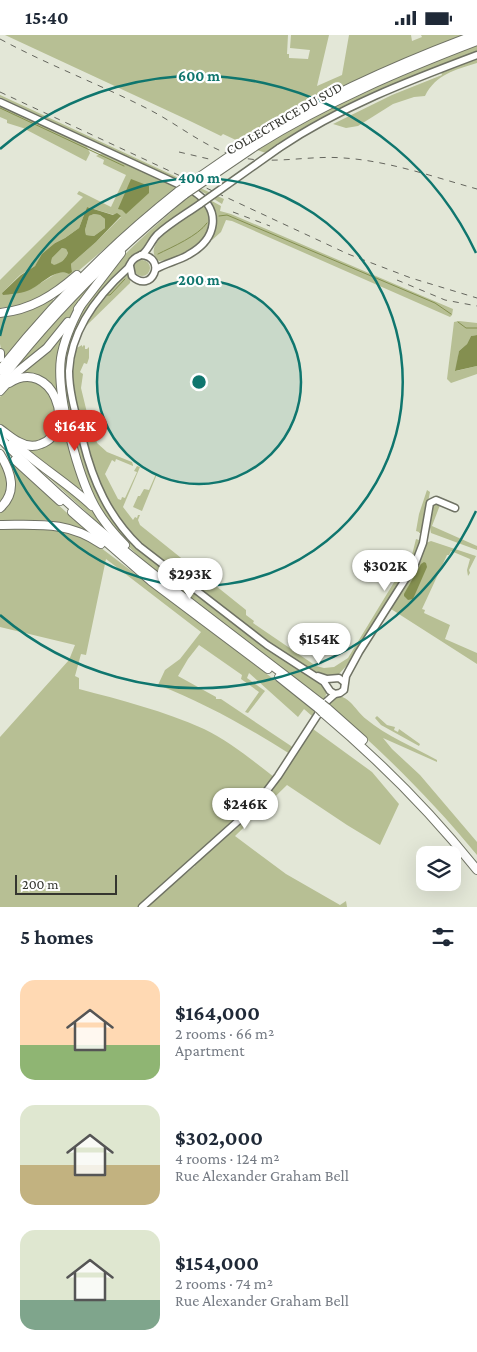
<!DOCTYPE html>
<html lang="en">
<head>
<meta charset="utf-8">
<style>
  body { margin:0; font-family:"Crimson Pro",serif; background:#f2f2f3; color:#1f2937; height:100vh; display:flex; flex-direction:column; font-size:19px; white-space:nowrap }
  * { box-sizing:border-box; margin:0 }
  p { font-size:16px; color:#747a83 }
  .icon { flex:none; width:28px; height:28px; fill:none; stroke:currentColor; stroke-width:2; stroke-linecap:round; stroke-linejoin:round }
  .map { position:relative; height:872px; overflow:hidden }
  .panel { display:flex; flex-direction:column; background:#fff; flex:1 }
  .panel>* { flex:none }
  .controls { position:absolute; left:416px; top:811px; display:grid; gap:10px }
  .controls a { display:grid; place-items:center; width:45px; height:45px; border-radius:10px; background:#fff; box-shadow:0 5px 20px #0002; font-size:25px }
  .scale { position:absolute; left:15px; bottom:12px; width:102px; box-sizing:border-box; padding-left:5px; border:2px solid #353630; border-top:0; font-size:14px; line-height:18px; white-space:nowrap; color:#353630; -webkit-text-stroke:4px #fff; paint-order:stroke }
  .price { position:absolute; translate:-50% -42px; padding:0 11px; border-radius:18px; background:#fff; color:#222; font-size:16px; line-height:32px; filter:drop-shadow(0 1px 2px #0008) }
  .price::after { content:''; position:absolute; left:50%; top:30px; width:15px; height:11px; margin-left:-8px; background:inherit; clip-path:polygon(0 0,100% 0,50% 100%) }
  .price.selected { background:#d93025; color:#fff }
  ul { padding:0; list-style:none }
  li { display:flex; align-items:center; gap:15px; height:125px; padding:0 20px }
  li span { display:grid; place-items:center; flex:none; width:140px; height:100px; border-radius:15px; color:#555 }
  li>.icon { margin-inline-start:auto }
  span .icon { width:60px; height:60px; fill:#fffc; stroke-width:1 }
  li b { font-size:21px }
  h2 { display:flex; justify-content:space-between; align-items:center; height:60px; padding:0 20px; font-size:21px }
  .status { display:flex; justify-content:space-between; align-items:center; height:35px; padding:0 25px; background:#fff; direction:ltr }
  .status svg { height:14px; fill:currentColor }
  .map>svg:first-child { display:block }
  .green { fill:#b7bf94; fill-rule:evenodd }
  .water { fill:#848f50; fill-rule:evenodd }
  .lines { fill:none; stroke-linecap:round; stroke-linejoin:round }
  .stream { stroke:#848f50; stroke-width:1 }
  .major-casing { stroke:#6f7264; stroke-width:9 }
  .highway-casing { stroke:#6f7264; stroke-width:10 }
  .major { stroke:#fff; stroke-width:6 }
  .highway { stroke:#fff; stroke-width:8 }
  .rail { stroke:#65665e; stroke-width:1; stroke-dasharray:6 6; stroke-linecap:butt }
  .major-bridge-casing { stroke:#6f7264; stroke-width:9; stroke-linecap:butt }
  .highway-bridge-casing { stroke:#6f7264; stroke-width:10; stroke-linecap:butt }
  .major-bridge { stroke:#fff; stroke-width:6 }
  .highway-bridge { stroke:#fff; stroke-width:8 }
  .ring { fill:none; stroke:#0f766e; stroke-width:2.5 }
  .labels { text-anchor:middle; stroke-width:4.5; stroke-linejoin:round; paint-order:stroke }
  .street-label { font-size:14px; fill:#353630; stroke:#fff }
  .centre { fill:#0f766e; stroke:#fff; stroke-width:2.5 }
  .ring-label { font-size:15px; text-anchor:middle; font-weight:bold; fill:#0f766e; stroke:#fff; stroke-width:4.5; stroke-linejoin:round; paint-order:stroke }
</style>
</head>
<body>
<div class="status"><b>15:40</b><svg viewBox="0 0 49 12"><path d="M0 12V9h3v3zM5 12V6h3v6zM10 12V3h3v9zM15 12V0h3v12zM26 1h20v11H26zM47 4h2v5h-2z"/></svg></div>
<div class="map">
<svg width="477" height="872" viewBox="0 0 477 872">
  <rect width="100%" height="100%" fill="#e3e7d7"/>
  <!-- green -->
  <g class="green">
    <polygon points="5,0 288,0 287,19 289,19 289,23 308,24 310,15 290,13 291,0 329,0 317,51 342,40 349,0 411,0 412,6 422,2 421,0 466,0 345,50 294,77 246,105 282,98 343,66 380,49 477,10 477,17 377,57 266,118 239,109 238,106 223,99 221,101 190,86"/>
    <path d="M477 22V28C455 35 436 39 425 61L414 62 393 69 358 91 346 93 333 89 392 60 442 40 441 37C385 58 331 83 281 116L280 115C341 74 408 48 477 22Z"/>
    <polygon points="0,60 224,164 222,169 201,156 4,64 0,62"/>
    <polygon points="0,70 86,110 90,118 86,126 23,93 7,88 7,85 0,82"/>
    <path d="M100 119H103L193 159C196 162 202 165 205 169 227 198 184 225 159 226 137 209 189 181 202 172L199 167C147 212 63 270 66 345 62 337 64 324 66 315 81 249 142 204 189 161L175 154 57 254 28 269 0 273V245L83 162 77 159 79 156 111 172 126 140 103 129 104 125 96 121ZM87 172 121 182 96 207 71 229 72 237 57 238 31 254 2 258 20 240 35 231 55 208 65 203 79 193Z"/>
    <path d="M210 165 221 171 220 176 231 179 453 274 452 280 450 282 232 186 226 185 221 197 212 205C214 188 220 181 210 165Z"/>
    <polygon points="94,179 100,180 105,184 105,193 94,201 86,200 85,195 89,181"/>
    <path d="M62 213 66 214 68 218C65 225 61 228 54 231L51 228 52 223Z"/>
    <circle cx="142" cy="233" r="8"/>
    <polygon points="126,239 131,242 130,248 85,292 85,290 103,260"/>
    <polygon points="92,245 95,247 59,298 15,337 12,335"/>
    <path d="M51 263 54 266 1 329 2 319 0 309V280C19 279 35 274 51 263Z"/>
    <polygon points="459,286 477,288 477,300 471,301 467,309 459,316 456,336 477,331 477,339 451,348 447,344 454,287"/>
    <path d="M65 296 60 368C52 353 33 349 24 335Z"/>
    <polygon points="82,310 82,312 84,310 85,311 85,314 87,314 89,312 89,323 87,329 84,328 80,337 83,339 81,353 89,386 94,392 97,408 107,417 132,427 133,430 133,431 116,424 115,427 112,425 105,439 118,464 121,465 122,462 125,463 137,437 134,436 137,431 157,439 142,476 133,472 138,461 140,461 144,454 149,455 156,439 140,432 123,472 133,485 135,482 137,483 138,480 140,480 138,485 140,490 246,575 246,580 254,586 253,588 316,631 324,633 334,632 348,623 396,544 400,533 407,527 412,520 416,504 419,505 419,508 421,509 413,529 349,628 338,640 330,642 318,639 281,618 152,520 117,484 94,438 74,363 71,337 75,314"/>
    <path d="M17 346C23 346 32 344 37 347 71 365 55 426 17 405 11 401 5 394 0 389V362L11 349Z"/>
    <path d="M64 356H69L96 453 149 523 279 621 321 648 327 656 324 666C288 638 252 611 216 583 175 552 124 517 98 472 80 441 71 392 64 356Z"/>
    <path d="M62 374 83 452 79 454 53 436C67 450 101 478 106 495L23 419 26 412 47 409Z"/>
    <polygon points="4,420 90,499 45,485 0,488 0,475 12,458"/>
    <polygon points="0,423 6,434 9,456 0,469"/>
    <polygon points="427,455 430,457 422,498 419,498 419,497 416,496 419,479"/>
    <path d="M434 468 440 470 432 491 477 511V515L431 498C429 489 428 476 434 468Z"/>
    <path d="M25 492 50 493 88 503 317 677 312 681 304 674 298 682 249 638 247 643 265 656 248 678 245 677 259 657 241 644 242 640 199 610 188 624 178 641 216 662V664H221L291 711 293 713 290 719C247 692 205 668 158 650L165 635 180 624 201 597 106 524 86 620 81 619 75 641 79 643V654C121 665 164 676 204 694 229 706 252 725 274 742L246 776 138 872H0V702L69 625 75 610 0 592V495Z"/>
    <polygon points="431,506 476,521 469,535 470,538 468,541 467,535 470,524 451,516 449,520 447,520 422,574 425,575 424,578 450,590 445,604 477,618 477,629 391,574 363,618 426,508"/>
    <path d="M336 661C349 660 356 676 366 684 386 701 414 712 437 725V727L383 703 392 714 420 740 477 807V820C431 764 382 716 328 669Z"/>
    <polygon points="377,681 387,690 395,692 394,695 398,697 399,694 420,709 419,711 381,690 375,683"/>
    <polygon points="313,694 372,737 399,769 380,810 347,790 287,750 235,801 286,839 340,870 346,866 347,872 145,872 195,831 194,830 239,791 273,755"/>
  </g>
  <!-- water -->
  <g class="water">
    <polygon points="131,144 149,151 149,158 126,179 122,175 118,174"/>
    <path d="M87 172 113 180 117 178 121 181 96 207 71 229 72 237 69 239C54 232 40 252 27 256 19 259 10 259 3 260L2 258 21 240 35 231 42 219 55 208 65 203 79 193ZM94 179 100 180 105 184V193L94 201 86 200 85 195 89 181ZM62 213 66 214 68 218C65 225 61 228 54 230L51 228 52 223Z"/>
    <polygon points="477,300 477,331 455,336 459,316 467,309 471,301"/>
    <polygon points="424,527 426,528 427,532 413,564 408,565 404,561 404,559 421,529"/>
  </g>
  <g class="lines">
    <!-- stream -->
    <g class="stream">
      <polyline points="0,73 124,131"/>
      <polyline points="219,181 227,180 435,268 451,279"/>
      <path d="M158 219C172 212 198 201 207 188"/>
      <polyline points="106,260 110,260 125,244"/>
      <polyline points="458,287 466,293 477,293"/>
    </g>
    <defs>
      <g id="major">
        <path d="M0 67 193 156C223 175 217 204 188 220 178 226 166 228 156 234"/>
        <path d="M279 113C340 72 408 46 477 20"/>
        <path d="M200 169C186 179 170 188 157 200 152 205 149 213 144 218 141 221 137 221 134 224 131 226 130 230 128 233 99 259 71 294 69 336 69 359 77 383 83 406 93 447 109 482 139 511L267 610 324 647 330 656 335 659"/>
        <path d="M130 231 132 241C152 260 168 222 141 220"/>
        <polyline points="318,641 327,644 339,643 344,647"/>
        <polyline points="142,872 256,770 278,741 326,667 335,659 340,658 344,655 346,641 359,617 415,529 423,508 430,468 436,465 455,473"/>
      </g>
      <g id="highway">
        <path d="M250 107C321 63 397 29 475 0"/>
        <path d="M257 110C326 67 401 35 477 6"/>
        <path d="M81 270C72 287 64 304 61 323 56 358 76 432 91 464 99 481 112 497 125 510"/>
        <polyline points="78,274 121,218"/>
        <path d="M0 278C31 275 54 260 77 240"/>
        <polyline points="0,318 0,323"/>
        <path d="M0 335C53 268 112 209 179 156"/>
        <path d="M0 346C55 275 115 215 185 159"/>
        <polyline points="0,356 16,338 47,313 68,287"/>
        <path d="M0 394C6 398 12 404 19 407 26 411 34 412 41 409 79 395 52 321 9 348"/>
        <path d="M0 403C97 503 212 583 322 669"/>
        <path d="M13 407C38 431 67 447 92 471"/>
        <path d="M0 419C11 437 18 457 0 473"/>
        <polyline points="15,425 60,466"/>
        <polyline points="72,477 151,546 268,634"/>
        <path d="M0 490C38 490 68 486 101 509"/>
        <polyline points="279,642 319,674"/>
        <polyline points="327,673 363,705"/>
        <path d="M323 678C380 726 431 777 477 835"/>
      </g>
    </defs>
    <!-- major casing -->
    <use href="#major" class="major-casing"/>
    <!-- highway casing -->
    <use href="#highway" class="highway-casing"/>
    <!-- major -->
    <use href="#major" class="major"/>
    <!-- highway -->
    <use href="#highway" class="highway"/>
    <!-- rail -->
    <g class="rail">
      <path d="M0 4C48 30 99 49 148 74 178 89 205 113 238 122 273 130 309 120 344 123 389 126 434 142 477 154"/>
      <polyline points="0,57 348,219 411,243 477,263"/>
      <polyline points="179,117 209,124"/>
      <polyline points="233,177 270,191"/>
      <polyline points="397,245 445,265 477,271"/>
    </g>
    <defs>
      <polyline id="major-bridge" points="200,169 279,113"/>
      <g id="highway-bridge">
        <polyline points="179,156 250,107"/>
        <polyline points="185,159 257,110"/>
        <polyline points="322,669 327,673"/>
        <polyline points="319,674 323,678"/>
      </g>
    </defs>
    <!-- major-bridge casing -->
    <use href="#major-bridge" class="major-bridge-casing"/>
    <!-- highway-bridge casing -->
    <use href="#highway-bridge" class="highway-bridge-casing"/>
    <!-- major-bridge -->
    <use href="#major-bridge" class="major-bridge"/>
    <!-- highway-bridge -->
    <use href="#highway-bridge" class="highway-bridge"/>
  </g>
  <!-- distance rings -->
  <circle cx="199" cy="347" r="102" fill="#0f766e" fill-opacity=".12"/>
  <g class="ring">
    <circle cx="199" cy="347" r="102"/>
    <path d="M0 301A204 204 0 1 1 0 393"/>
    <path d="M476 476A306 306 0 0 1 0 580M0 114A306 306 0 0 1 476 218"/>
  </g>
  <g class="labels">
    <!-- street labels -->
    <g class="street-label">
      <text transform="translate(284 83) rotate(-30)" y="5">COLLECTRICE DU SUD</text>
    </g>
  </g>
  <circle cx="199" cy="347" r="8" class="centre"/>
  <g class="ring-label">
    <text x="199" y="46">600 m</text>
    <text x="199" y="148">400 m</text>
    <text x="199" y="250">200 m</text>
  </g>
</svg>
<div class="controls">
<a><svg class="icon" aria-label="layers" viewBox="0 0 24 24"><path d="M12 4l9 5-9 5-9-5zM3 14l9 5 9-5"/></svg></a>
</div>
<div class="scale">200 m</div>
<b class="price selected" style="left:75px;top:417px">$164K</b>
<b class="price" style="left:385px;top:557px">$302K</b>
<b class="price" style="left:190px;top:565px">$293K</b>
<b class="price" style="left:319px;top:630px">$154K</b>
<b class="price" style="left:245px;top:795px">$246K</b>
</div>
<section class="panel">
<h2>5 homes<svg class="icon" aria-label="filters" viewBox="0 0 24 24"><path d="M4 7h16M4 17h16"/><circle cx="9" cy="7" r="2"/><circle cx="15" cy="17" r="2"/></svg></h2>
<ul>
<li><span style="background:linear-gradient(#ffd9b3 65%,#8fb573 0)"><svg class="icon" aria-label="home" viewBox="0 0 24 24"><path d="M3 11l9-7 9 7M6 9v11h12V9"/></svg></span><div><b>$164,000</b><p>2 rooms · 66 m²</p><p>Apartment</p></div></li>
<li><span style="background:linear-gradient(#dfe7d0 60%,#c2b280 0)"><svg class="icon" aria-label="home" viewBox="0 0 24 24"><path d="M3 11l9-7 9 7M6 9v11h12V9"/></svg></span><div><b>$302,000</b><p>4 rooms · 124 m²</p><p>Rue Alexander Graham Bell</p></div></li>
<li><span style="background:linear-gradient(#dfe7d0 70%,#7fa58c 0)"><svg class="icon" aria-label="home" viewBox="0 0 24 24"><path d="M3 11l9-7 9 7M6 9v11h12V9"/></svg></span><div><b>$154,000</b><p>2 rooms · 74 m²</p><p>Rue Alexander Graham Bell</p></div></li>
</ul>
</section>
</body>
</html>
